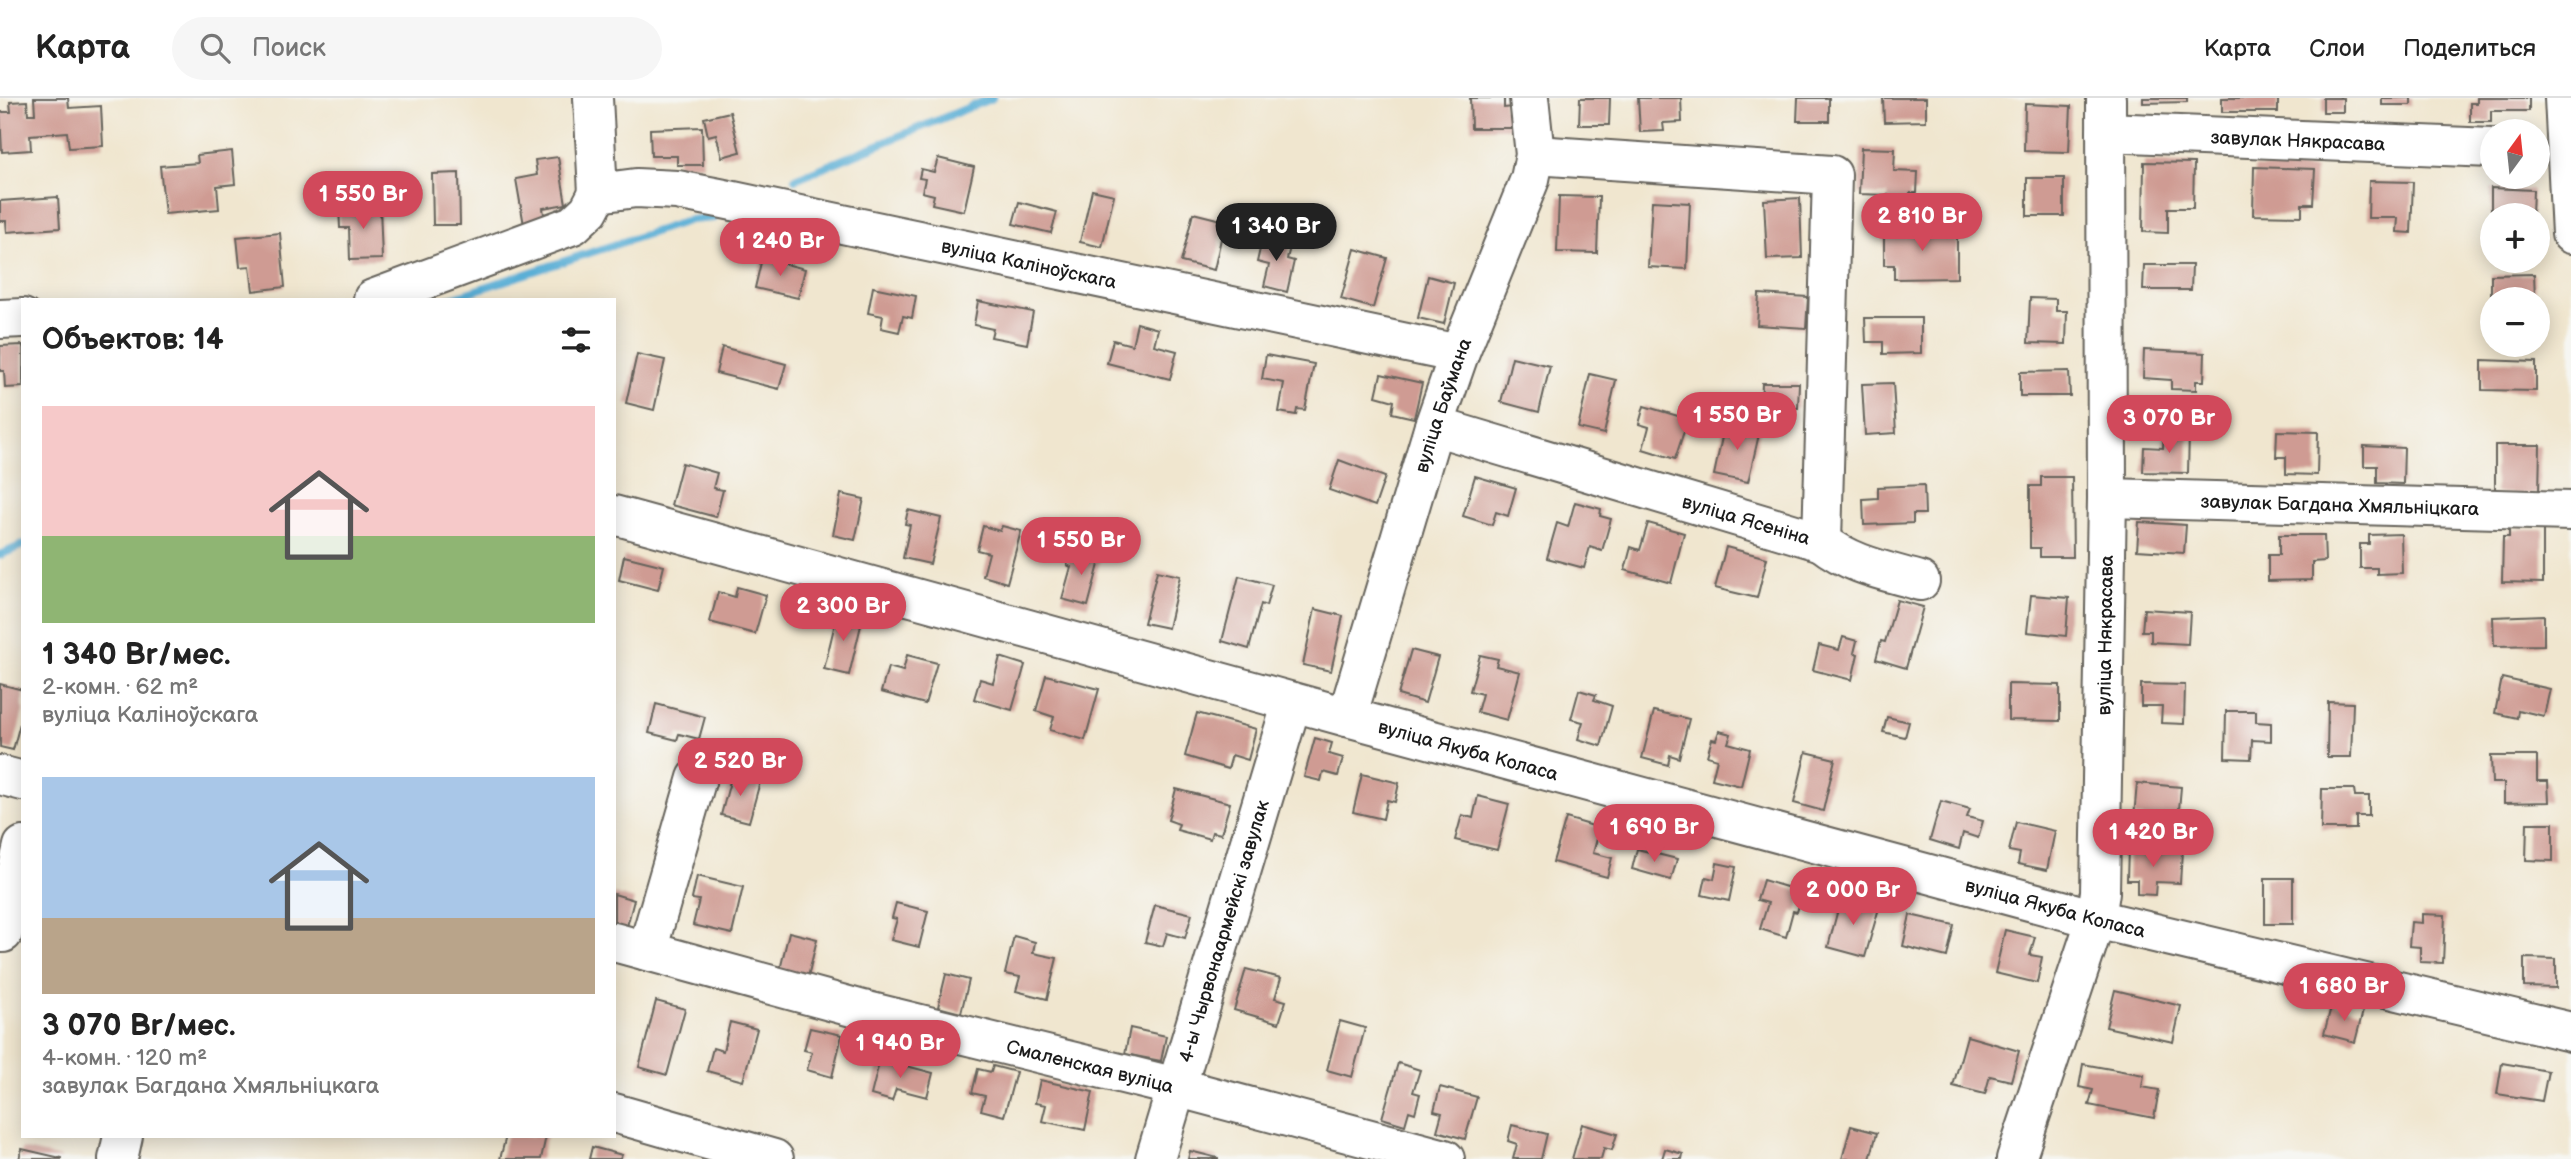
<!DOCTYPE html>
<html lang="ru">
<head>
<meta charset="utf-8">
<style>
  body { margin:0; font-family:"Balsamiq Sans",sans-serif; background:#f6f6f6; color:#222; height:100vh; display:flex; flex-direction:column; font-size:26px; white-space:nowrap }
  * { box-sizing:border-box; margin:0 }
  p { font-size:23px; color:#767676 }
  .icon { flex:none; width:38px; height:38px; fill:none; stroke:currentColor; stroke-width:2; stroke-linecap:round; stroke-linejoin:round }
  .map { position:relative; flex:1; overflow:hidden }
  .panel { position:absolute; left:21px; top:200px; width:595px; height:840px; display:flex; flex-direction:column; background:#fff; border-radius:0px; box-shadow:0 4px 18px #0003 }
  .panel>* { flex:none }
  .needle { width:46px; rotate:15deg }
  .tools { position:absolute; left:2480px; top:21px; display:grid; gap:14px }
  .tools a { display:grid; place-items:center; width:70px; height:70px; border-radius:50%; background:#fff; box-shadow:0 4px 18px #0003; font-size:35px }
  .price { position:absolute; translate:-50% -60px; padding:0 16px; border-radius:24px; background:#d1495b; color:#fff; font-size:23px; line-height:46px; filter:drop-shadow(0 2px 4px #0008) }
  .price::after { content:''; position:absolute; left:50%; top:42px; width:21px; height:16px; margin-left:-10px; background:inherit; clip-path:polygon(0 0,100% 0,50% 100%) }
  .price.current { background:#222; color:#fff }
  ul { padding:0; list-style:none }
  li { display:grid; align-content:center; gap:14px; height:371px; padding:0 21px }
  li span { display:grid; place-items:center; height:217px; border-radius:0px; color:#555 }
  li>.icon { margin-inline-start:auto }
  span .icon { width:126px; height:126px; fill:#fffc; stroke-width:1 }
  li b { font-size:30px }
  h2 { display:flex; justify-content:space-between; align-items:center; height:84px; padding:0 21px; font-size:30px }
  header { display:flex; align-items:center; gap:42px; box-sizing:border-box; height:98px; padding:0 35px; background:#fff; border-bottom:2px solid #e0e0e0 }
  header strong { font-size:33px }
  nav { display:flex; gap:38px; margin-inline-start:auto; font-size:24px }
  .search { width:490px; height:63px; background:#f6f6f6; display:flex; align-items:center; gap:18px; box-sizing:border-box; padding:0 24px; border-radius:38px; color:#767676; font-size:26px }
  .map>svg:first-child { display:block }
  .lines { fill:none; stroke-linecap:round; stroke-linejoin:round }
  .stream { stroke:#5aafd6; stroke-width:8 }
  .building { fill:#cf9b93 }
  .minor-casing { stroke:#66635b; stroke-width:42 }
  .minor { stroke:#fff; stroke-width:38 }
  .labels { text-anchor:middle; stroke-width:7; stroke-linejoin:round; paint-order:stroke }
  .street-label { font-size:19px; fill:#1c1c1c; stroke:#f6f6f2 }
</style>
</head>
<body>
<header>
<strong>Карта</strong>
<div class="search"><svg class="icon" aria-label="search" viewBox="0 0 24 24"><circle cx="10" cy="10" r="6"/><path d="M15 15l6 6"/></svg>Поиск</div>
<nav><a>Карта</a><a>Слои</a><a>Поделиться</a></nav>
</header>
<div class="map">
<svg width="2571" height="1061" viewBox="0 0 2571 1061">
  <rect width="100%" height="100%" fill="#f6f6f2"/>
  <filter id="ink" filterUnits="userSpaceOnUse"><feTurbulence type="fractalNoise" baseFrequency=".0143" numOctaves="2"/><feDisplacementMap in="SourceGraphic" scale="14" xChannelSelector="R" yChannelSelector="G"/><feConvolveMatrix kernelMatrix="1 2 1 2 8 2 1 2 1" color-interpolation-filters="sRGB"/></filter>
  <filter id="wash" filterUnits="userSpaceOnUse"><feTurbulence type="fractalNoise" baseFrequency=".00686" numOctaves="4" result="noise"/><feDisplacementMap in="SourceGraphic" scale="28" xChannelSelector="R" yChannelSelector="G"/><feGaussianBlur stdDeviation="1.57" result="paint"/><feColorMatrix in="noise" values="0 0 0 0 0 0 0 0 0 0 0 0 0 0 0 0 0 1.4 0 .05"/><feComposite in="paint" operator="in"/></filter>
  <g filter="url(#wash)">
    <rect width="100%" height="100%" fill="#f0e6cf"/>
    <g class="lines">
      <!-- stream -->
      <g class="stream">
        <polyline points="795,81 992,0"/>
        <polyline points="449,201 690,122 714,120"/>
        <polyline points="0,457 23,447"/>
      </g>
    </g>
    <g id="blocks">
      <!-- building -->
      <g class="building">
        <polygon points="34,0 68,0 69,10 101,8 103,48 69,50 67,34 30,37 31,52 2,54 0,14 11,14 10,4 27,3 28,16 35,16"/>
        <polygon points="1470,0 1504,0 1504,10 1514,9 1514,30 1471,30"/>
        <polygon points="1580,0 1610,0 1609,27 1579,27"/>
        <polygon points="1638,0 1681,0 1682,24 1663,25 1664,33 1640,34"/>
        <polygon points="1798,0 1829,0 1829,23 1797,23"/>
        <polygon points="1883,0 1926,0 1926,23 1884,24"/>
        <polygon points="2143,0 2187,0 2187,4 2143,5"/>
        <rect x="2222" y="0" width="56" height="14"/>
        <rect x="2323" y="0" width="20" height="14"/>
        <rect x="2382" y="0" width="29" height="7"/>
        <polygon points="2477,0 2529,0 2529,13 2491,13 2491,24 2470,24 2470,5 2477,5"/>
        <polygon points="2025,6 2071,8 2069,54 2024,53"/>
        <polygon points="730,14 740,54 722,59 716,36 708,38 704,20"/>
        <polygon points="702,29 703,67 677,67 677,58 651,58 650,31"/>
        <polygon points="1861,50 1895,51 1894,73 1918,74 1917,95 1910,95 1909,114 1887,113 1888,97 1859,96"/>
        <polygon points="232,53 235,86 217,88 219,111 165,116 160,68 198,65 197,57"/>
        <polygon points="558,59 566,106 543,110 545,123 524,127 516,81 537,77 535,62"/>
        <polygon points="938,60 974,69 964,113 932,106 934,97 922,94 925,81 919,80 921,71 934,74"/>
        <polygon points="2144,64 2194,65 2193,110 2168,110 2168,135 2143,134"/>
        <polygon points="2254,69 2315,71 2313,106 2302,106 2302,118 2253,117"/>
        <polygon points="459,75 460,127 433,127 432,76"/>
        <rect x="2027" y="80" width="37" height="38"/>
        <polygon points="2369,83 2413,84 2411,135 2397,134 2398,120 2368,120"/>
        <polygon points="2491,90 2533,92 2532,117 2491,117"/>
        <polygon points="1092,92 1114,97 1102,149 1080,144"/>
        <polygon points="1559,98 1599,99 1597,155 1557,154"/>
        <polygon points="58,99 60,130 7,134 6,123 0,123 0,103"/>
        <polygon points="1800,100 1802,160 1767,161 1764,102"/>
        <polygon points="1652,103 1690,105 1687,171 1648,169"/>
        <polygon points="1019,104 1057,114 1051,135 1013,126"/>
        <polygon points="380,108 382,161 350,162 349,130 340,130 339,109"/>
        <polygon points="1193,115 1225,123 1214,172 1181,164"/>
        <polygon points="1957,131 1957,180 1894,181 1894,167 1884,167 1884,132"/>
        <polygon points="280,135 285,189 253,193 250,168 240,169 237,139"/>
        <polygon points="1263,138 1291,145 1287,161 1294,163 1287,194 1264,188 1269,167 1257,164"/>
        <polygon points="1355,151 1387,160 1373,210 1341,201"/>
        <polygon points="762,160 805,171 798,200 755,190"/>
        <polygon points="2144,167 2192,167 2191,192 2143,192"/>
        <polygon points="2534,176 2535,201 2491,201 2491,177"/>
        <polygon points="1428,178 1454,185 1444,226 1418,220"/>
        <polygon points="873,189 916,198 912,220 903,218 899,234 881,230 883,218 868,215"/>
        <polygon points="1759,196 1808,199 1806,230 1757,227"/>
        <polygon points="2030,200 2056,201 2056,213 2067,213 2066,246 2028,245"/>
        <polygon points="978,203 1033,214 1027,246 991,239 993,231 974,227"/>
        <polygon points="1865,220 1921,220 1921,255 1883,256 1883,244 1866,244"/>
        <polygon points="1137,225 1158,231 1154,247 1177,253 1170,281 1107,265 1113,242 1132,247"/>
        <polygon points="23,247 23,289 5,290 4,273 0,273 0,248"/>
        <polygon points="722,249 786,266 779,291 716,275"/>
        <polygon points="2144,252 2205,255 2204,283 2196,283 2196,292 2171,291 2171,282 2143,280"/>
        <polygon points="637,256 665,262 654,312 626,305"/>
        <polygon points="1266,257 1314,266 1305,312 1297,311 1296,317 1279,314 1284,285 1262,281"/>
        <polygon points="1512,259 1550,268 1539,314 1501,304"/>
        <polygon points="2482,262 2536,264 2536,293 2482,292"/>
        <polygon points="2069,273 2070,298 2020,298 2020,274"/>
        <polygon points="1381,276 1422,285 1414,320 1392,315 1394,303 1376,298"/>
        <polygon points="1590,276 1616,282 1604,336 1578,330"/>
        <polygon points="1762,285 1799,285 1798,310 1761,310"/>
        <polygon points="1893,285 1896,335 1865,337 1862,286"/>
        <polygon points="1644,308 1688,321 1675,361 1643,351 1649,329 1639,326"/>
        <polygon points="1725,325 1760,332 1748,384 1714,377"/>
        <polygon points="2277,333 2318,334 2317,377 2286,376 2286,359 2276,359"/>
        <polygon points="2164,334 2189,335 2188,375 2143,374 2144,349 2163,350"/>
        <polygon points="2495,347 2540,347 2539,396 2495,395"/>
        <polygon points="2364,348 2404,350 2403,386 2377,385 2377,368 2364,368"/>
        <polygon points="1339,362 1385,379 1375,408 1329,392"/>
        <polygon points="682,365 717,375 713,390 723,392 716,419 671,407"/>
        <polygon points="1475,378 1516,390 1508,418 1496,414 1492,427 1463,418"/>
        <polygon points="2041,379 2072,379 2073,459 2040,459 2040,450 2030,450 2030,388 2041,388"/>
        <polygon points="1924,387 1925,416 1913,416 1913,425 1864,427 1863,401 1878,400 1878,389"/>
        <polygon points="841,396 864,401 855,442 833,437"/>
        <polygon points="1575,404 1601,411 1600,418 1611,421 1602,453 1590,449 1584,470 1547,460 1557,425 1568,429"/>
        <polygon points="908,412 941,420 930,466 903,460 910,427 905,426"/>
        <polygon points="2139,424 2186,427 2184,455 2137,452"/>
        <polygon points="1648,425 1684,435 1671,485 1625,472 1631,449 1640,452"/>
        <polygon points="983,428 1000,433 1002,428 1021,433 1007,485 983,478 989,455 977,452"/>
        <polygon points="2509,431 2543,431 2543,485 2502,484 2503,439 2509,439"/>
        <polygon points="2401,436 2402,475 2377,476 2377,470 2360,470 2360,446 2369,446 2369,437"/>
        <polygon points="2279,437 2324,437 2325,463 2312,464 2312,482 2268,483 2268,457 2279,457"/>
        <polygon points="1726,449 1767,460 1757,500 1715,490"/>
        <polygon points="1071,452 1101,459 1088,508 1062,501 1071,469 1067,467"/>
        <polygon points="624,458 664,468 658,492 619,482"/>
        <polygon points="1157,473 1180,478 1168,530 1144,525"/>
        <polygon points="1239,478 1272,487 1266,508 1261,506 1249,551 1222,543"/>
        <polygon points="737,489 766,497 755,536 710,524 718,494 735,499"/>
        <polygon points="2031,497 2069,500 2066,538 2027,534"/>
        <polygon points="1897,502 1923,509 1906,570 1876,561 1881,543 1885,544"/>
        <polygon points="1315,511 1343,518 1331,573 1303,567"/>
        <polygon points="2144,511 2190,514 2188,546 2151,544 2151,533 2142,533"/>
        <polygon points="838,513 863,519 849,577 824,571"/>
        <polygon points="2544,517 2544,547 2494,548 2493,519"/>
        <polygon points="1843,539 1857,543 1854,555 1858,556 1852,582 1813,572 1819,547 1839,552"/>
        <polygon points="1411,552 1438,559 1425,605 1398,597"/>
        <polygon points="907,557 937,565 925,606 881,594 888,569 903,573"/>
        <polygon points="1480,557 1498,561 1496,568 1520,574 1507,622 1477,614 1482,596 1470,593"/>
        <polygon points="1000,559 1025,567 1012,612 974,601 980,581 993,585"/>
        <polygon points="1046,577 1099,591 1085,642 1050,632 1054,619 1036,613"/>
        <polygon points="2502,580 2550,591 2544,618 2518,612 2517,620 2495,615"/>
        <polygon points="0,586 23,592 23,614 13,652 0,649"/>
        <polygon points="2008,586 2060,587 2060,623 2008,622"/>
        <polygon points="2141,586 2185,587 2184,626 2161,625 2162,608 2141,608"/>
        <polygon points="1579,592 1596,597 1594,602 1612,608 1601,648 1578,641 1583,624 1571,621"/>
        <polygon points="2328,604 2353,605 2351,659 2327,659"/>
        <polygon points="656,606 705,619 699,641 679,636 677,642 649,635"/>
        <polygon points="1654,613 1689,621 1679,660 1670,657 1668,667 1642,660"/>
        <polygon points="2226,613 2256,613 2256,624 2271,625 2271,643 2252,642 2251,661 2225,660"/>
        <polygon points="1197,615 1256,631 1248,662 1232,657 1228,671 1185,658"/>
        <polygon points="1887,619 1909,624 1905,639 1883,634"/>
        <polygon points="1719,633 1731,636 1728,645 1750,651 1741,688 1712,681 1717,661 1707,658 1712,641 1716,642"/>
        <polygon points="1315,640 1332,645 1329,656 1343,660 1338,678 1323,674 1321,683 1304,679"/>
        <polygon points="1806,654 1835,661 1823,713 1794,705"/>
        <polygon points="2491,658 2537,658 2537,683 2548,683 2549,704 2504,705 2504,685 2492,685"/>
        <polygon points="732,676 760,684 749,724 721,717"/>
        <polygon points="1362,676 1399,685 1395,704 1387,702 1383,721 1353,714"/>
        <polygon points="2137,685 2181,689 2178,723 2134,719"/>
        <polygon points="1176,691 1230,705 1221,736 1212,734 1210,741 1177,732 1179,726 1168,722"/>
        <polygon points="2322,691 2354,691 2355,698 2369,698 2369,718 2356,718 2356,731 2321,731"/>
        <polygon points="1478,698 1509,706 1497,752 1455,742 1462,717 1473,720"/>
        <polygon points="1941,703 1970,711 1967,719 1983,723 1978,740 1963,735 1959,751 1930,742"/>
        <polygon points="1566,720 1600,730 1593,755 1612,760 1607,779 1553,764"/>
        <polygon points="2016,724 2055,733 2047,772 2018,766 2020,755 2009,753"/>
        <polygon points="2527,725 2553,725 2553,763 2526,762"/>
        <polygon points="1637,751 1677,761 1671,782 1632,771"/>
        <polygon points="2128,751 2182,753 2180,785 2156,784 2155,797 2137,796 2137,782 2127,782"/>
        <polygon points="1717,765 1736,769 1729,803 1702,797 1706,779 1714,781"/>
        <polygon points="697,778 743,789 732,836 693,827 699,802 692,801"/>
        <rect x="2265" y="780" width="28" height="46"/>
        <polygon points="1763,782 1803,794 1797,814 1793,813 1786,839 1760,831 1768,805 1757,802"/>
        <polygon points="614,796 634,802 626,832 614,829"/>
        <polygon points="1841,800 1879,810 1865,859 1828,849"/>
        <polygon points="896,805 928,813 919,849 891,842 897,821 892,820"/>
        <polygon points="1155,807 1192,816 1185,840 1167,835 1163,848 1145,844"/>
        <polygon points="2422,816 2445,817 2443,865 2420,864 2420,849 2409,848 2411,824 2422,825"/>
        <polygon points="1910,817 1954,827 1947,859 1903,848"/>
        <polygon points="2005,832 2035,839 2030,857 2042,859 2037,885 1995,875"/>
        <polygon points="789,834 817,841 808,879 780,872"/>
        <polygon points="1014,838 1035,844 1033,855 1057,860 1047,901 1016,893 1020,879 1005,876"/>
        <polygon points="2524,860 2556,861 2556,890 2524,889"/>
        <polygon points="1246,871 1281,880 1275,900 1286,903 1279,925 1234,912"/>
        <polygon points="946,876 969,882 961,915 938,909"/>
        <polygon points="2115,892 2181,908 2173,944 2106,929"/>
        <polygon points="656,903 685,911 667,977 639,969"/>
        <polygon points="2332,905 2363,913 2355,944 2324,936"/>
        <polygon points="1340,923 1365,930 1352,979 1327,972"/>
        <polygon points="730,924 757,931 743,983 707,973 713,950 723,953"/>
        <polygon points="810,930 842,937 832,979 807,972 812,954 804,952"/>
        <polygon points="1130,930 1166,938 1161,963 1125,956"/>
        <polygon points="1967,938 2019,953 2011,983 1990,978 1985,996 1953,988"/>
        <polygon points="880,961 933,975 927,999 896,991 892,1003 871,997"/>
        <polygon points="1398,965 1420,972 1413,994 1420,996 1415,1015 1409,1013 1405,1027 1382,1020"/>
        <polygon points="2502,965 2548,973 2542,1003 2497,996"/>
        <polygon points="2083,966 2144,977 2142,989 2159,992 2154,1020 2089,1007 2093,992 2079,989"/>
        <polygon points="993,968 1016,974 1004,1018 981,1012 985,998 972,995 978,971 991,974"/>
        <polygon points="1040,982 1093,994 1085,1032 1042,1023 1046,1007 1035,1005"/>
        <polygon points="1440,989 1477,999 1465,1041 1437,1033 1442,1015 1434,1013"/>
        <polygon points="1582,1026 1617,1036 1612,1052 1604,1050 1601,1061 1572,1061"/>
        <polygon points="1512,1027 1547,1036 1541,1061 1513,1061 1517,1046 1508,1043"/>
        <polygon points="1851,1028 1877,1035 1870,1061 1842,1061"/>
        <polygon points="506,1038 546,1038 541,1061 500,1061"/>
        <polygon points="592,1049 622,1057 620,1061 589,1061"/>
        <polygon points="22,1051 61,1060 61,1061 19,1061"/>
        <polygon points="1665,1051 1683,1056 1682,1061 1662,1061"/>
        <polygon points="1190,1053 1218,1060 1218,1061 1188,1061"/>
      </g>
    </g>
  </g>
  <g filter="url(#ink)">
    <use href="#blocks" fill-opacity="0" stroke="#66635b" stroke-width="2"/>
    <g class="lines">
      <defs>
        <g id="minor">
          <polyline points="593,0 598,95"/>
          <polyline points="2564,0 2571,136"/>
          <path id="s1" d="M2106 34 2492 50"/>
          <path id="s2" d="M598 95 636 90 677 92 719 100 1459 256"/>
          <polyline points="373,201 573,127 589,112 598,95"/>
          <polyline points="0,221 23,220"/>
          <path id="s3" d="M1434 328 1822 444 1832 77 1535 57"/>
          <path id="s4" d="M2107 400 2571 413"/>
          <path id="s5" d="M614 417 1347 619 2096 821 2571 934"/>
          <path d="M1822 444C1851 467 1886 473 1920 483"/>
          <path id="s6" d="M1347 619 1434 328 1459 256 1530 81 1535 57 1529 0"/>
          <polyline points="0,677 23,683"/>
          <polyline points="0,835 3,835 23,748"/>
          <path id="s7" d="M614 844 863 912 1176 989 1445 1061"/>
          <polyline points="647,853 697,680"/>
          <polyline points="614,1015 774,1061"/>
          <polyline points="118,1061 123,1038"/>
          <path id="s8" d="M1155 1061 1292 604"/>
          <path id="s9" d="M2016 1061 2096 821 2100 794 2107 400 2106 0"/>
        </g>
      </defs>
      <!-- minor casing -->
      <use href="#minor" class="minor-casing"/>
      <!-- minor -->
      <use href="#minor" class="minor"/>
    </g>
  </g>
  <g class="labels">
    <!-- street labels -->
    <g class="street-label">
      <text dy="7" stroke="none"><textPath href="#s1" startOffset="192">завулак Някрасава</textPath></text>
      <text dy="7" stroke="none"><textPath href="#s2" startOffset="439">вуліца Каліноўскага</textPath></text>
      <text dy="7" stroke="none"><textPath href="#s6" startOffset="326">вуліца Баўмана</textPath></text>
      <text dy="7" stroke="none"><textPath href="#s4" startOffset="233">завулак Багдана Хмяльніцкага</textPath></text>
      <text dy="7" stroke="none"><textPath href="#s3" startOffset="326">вуліца Ясеніна</textPath></text>
      <text dy="7" stroke="none"><textPath href="#s9" startOffset="537">вуліца Някрасава</textPath></text>
      <text dy="7" stroke="none"><textPath href="#s5" startOffset="886">вуліца Якуба Коласа</textPath></text>
      <text dy="7" stroke="none"><textPath href="#s5" startOffset="1494">вуліца Якуба Коласа</textPath></text>
      <text dy="7" stroke="none"><textPath href="#s8" startOffset="238">4-ы Чырвонаармейскі завулак</textPath></text>
      <text dy="7" stroke="none"><textPath href="#s7" startOffset="492">Смаленская вуліца</textPath></text>
    </g>
  </g>
</svg>
<div class="tools">
<a><svg class="needle" viewBox="-14 -14 28 28"><path d="M0-13l5 13h-10z" fill="#e53935"/><path d="M0 13l5-13h-10z" fill="#767676"/></svg></a>
<a>+</a>
<a>−</a>
</div>
<b class="price" style="left:363px;top:133px">1 550 Br</b>
<b class="price" style="left:1922px;top:155px">2 810 Br</b>
<b class="price current" style="left:1276px;top:165px">1 340 Br</b>
<b class="price" style="left:780px;top:180px">1 240 Br</b>
<b class="price" style="left:1737px;top:354px">1 550 Br</b>
<b class="price" style="left:2169px;top:357px">3 070 Br</b>
<b class="price" style="left:1081px;top:479px">1 550 Br</b>
<b class="price" style="left:843px;top:545px">2 300 Br</b>
<b class="price" style="left:740px;top:700px">2 520 Br</b>
<b class="price" style="left:1654px;top:766px">1 690 Br</b>
<b class="price" style="left:2153px;top:771px">1 420 Br</b>
<b class="price" style="left:1853px;top:829px">2 000 Br</b>
<b class="price" style="left:2344px;top:925px">1 680 Br</b>
<b class="price" style="left:900px;top:982px">1 940 Br</b>
<section class="panel">
<h2>Объектов: 14<svg class="icon" aria-label="filters" viewBox="0 0 24 24"><path d="M4 7h16M4 17h16"/><circle cx="9" cy="7" r="2"/><circle cx="15" cy="17" r="2"/></svg></h2>
<ul>
<li><span style="background:linear-gradient(#f6c9c9 60%,#8fb573 0)"><svg class="icon" aria-label="home" viewBox="0 0 24 24"><path d="M3 11l9-7 9 7M6 9v11h12V9"/></svg></span><div><b>1 340 Br/мес.</b><p>2-комн. · 62 m²</p><p>вуліца Каліноўскага</p></div></li>
<li><span style="background:linear-gradient(#a9c7e8 65%,#b9a48a 0)"><svg class="icon" aria-label="home" viewBox="0 0 24 24"><path d="M3 11l9-7 9 7M6 9v11h12V9"/></svg></span><div><b>3 070 Br/мес.</b><p>4-комн. · 120 m²</p><p>завулак Багдана Хмяльніцкага</p></div></li>
</ul>
</section>
</div>
</body>
</html>
